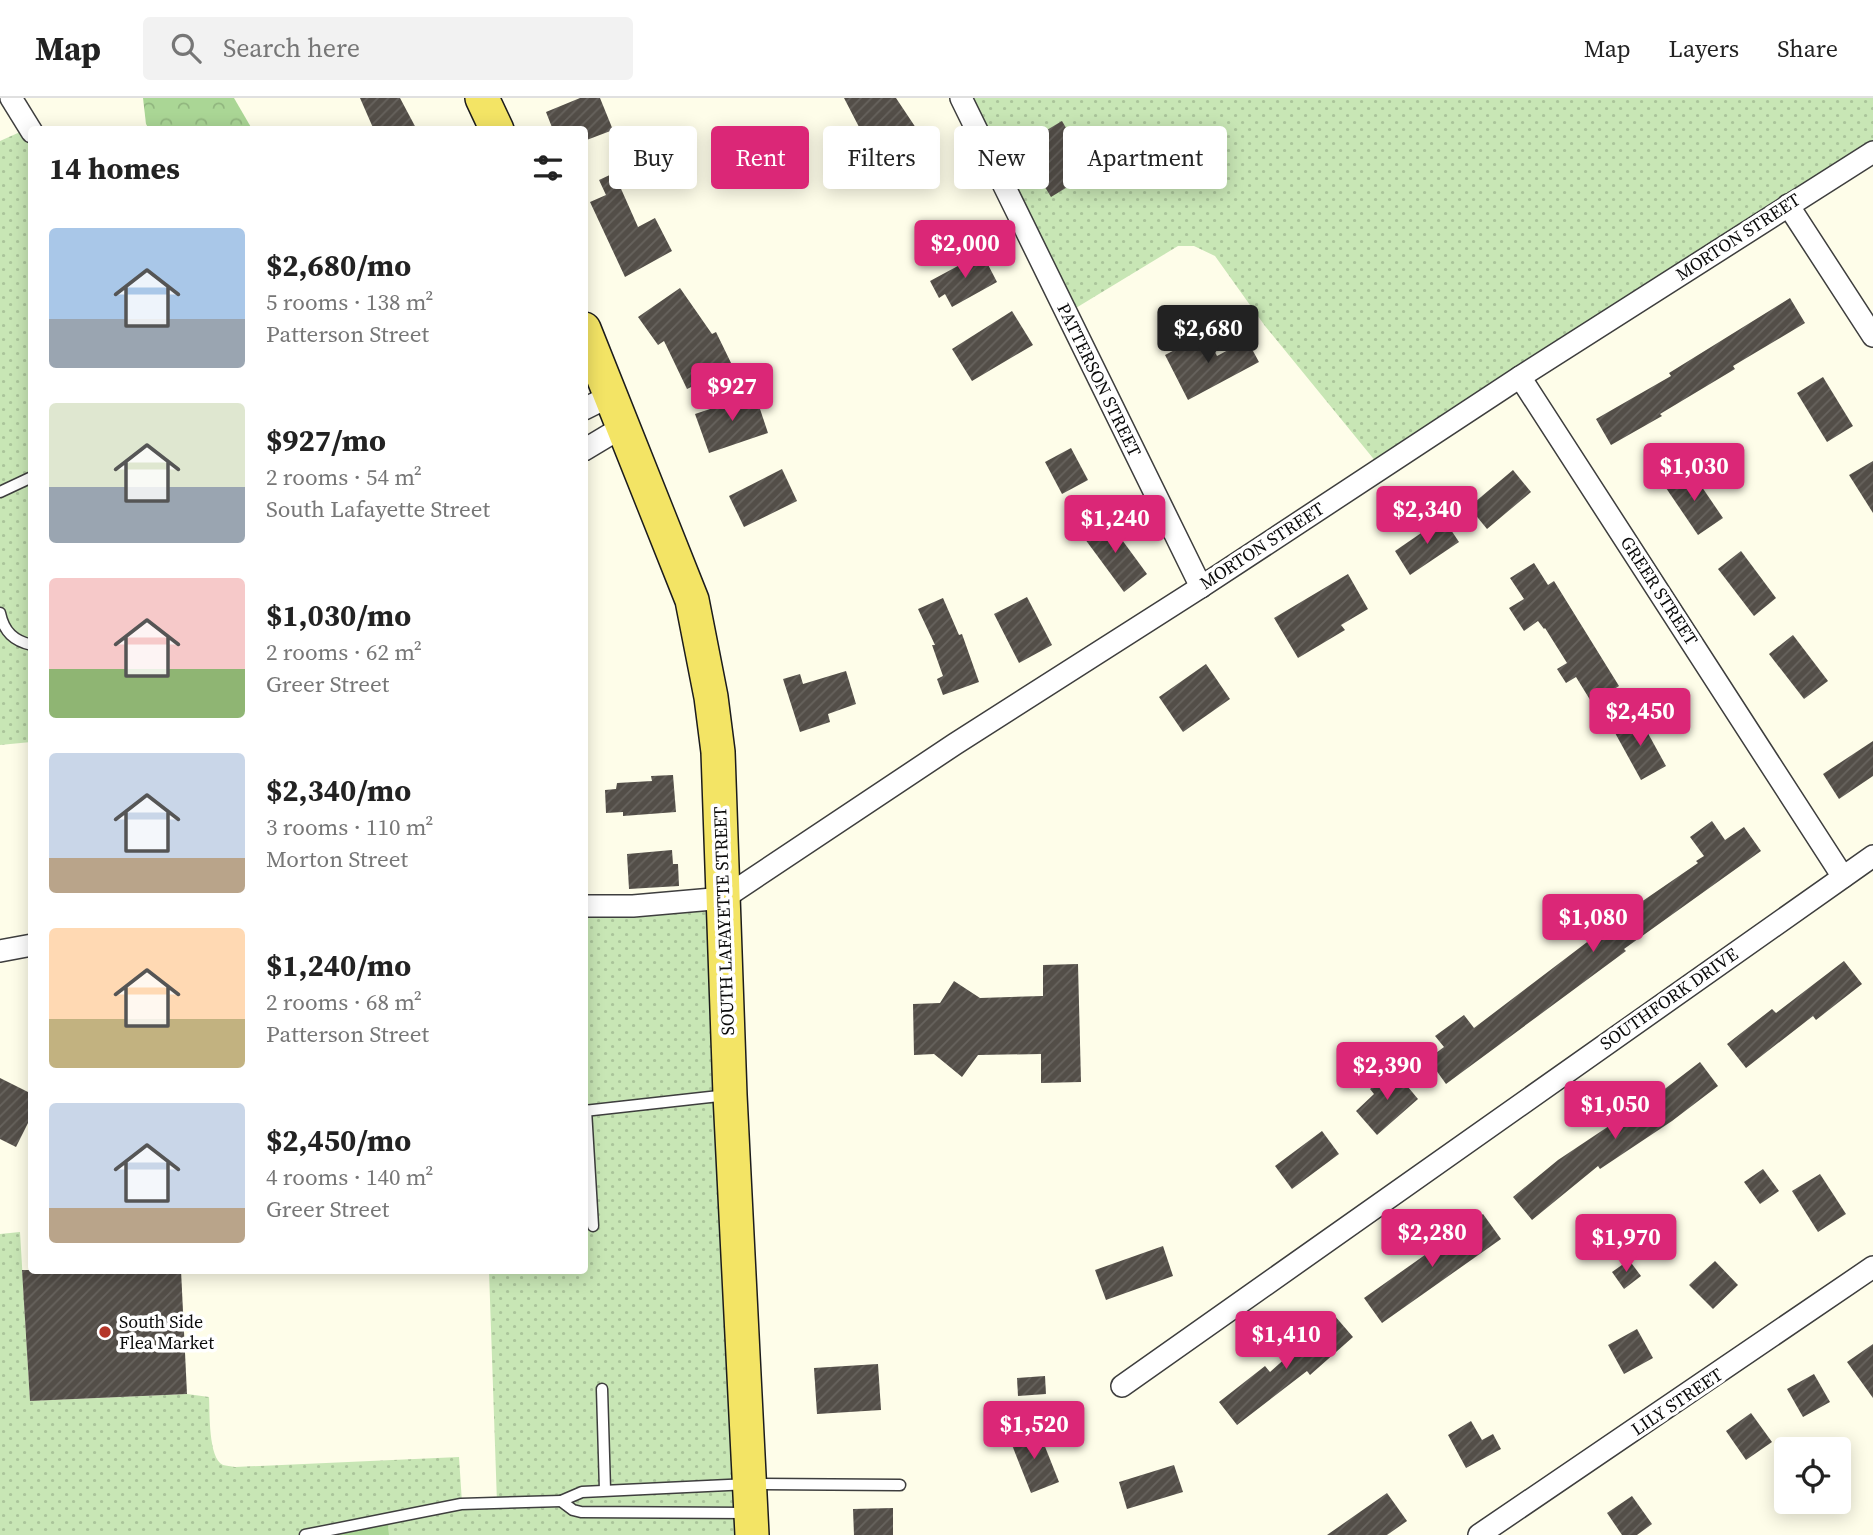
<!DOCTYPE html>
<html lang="en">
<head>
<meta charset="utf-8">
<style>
  body { margin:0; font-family:"Source Serif 4",serif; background:#f2f2f2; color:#222; height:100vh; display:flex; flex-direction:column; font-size:26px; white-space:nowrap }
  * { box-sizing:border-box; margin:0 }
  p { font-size:23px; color:#767676 }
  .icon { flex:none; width:38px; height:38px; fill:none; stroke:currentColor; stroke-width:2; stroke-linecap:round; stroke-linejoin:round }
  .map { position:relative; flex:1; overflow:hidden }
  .details { position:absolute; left:28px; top:28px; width:560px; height:1148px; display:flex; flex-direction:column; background:#fff; border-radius:7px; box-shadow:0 4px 18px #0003 }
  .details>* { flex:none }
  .hud { position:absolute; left:609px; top:28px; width:665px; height:63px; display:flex; gap:14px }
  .tools { position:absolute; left:1774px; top:1339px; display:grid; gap:14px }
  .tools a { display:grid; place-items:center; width:77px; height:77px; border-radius:7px; background:#fff; box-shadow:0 4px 18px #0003; font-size:35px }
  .price { position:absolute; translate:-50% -60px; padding:0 16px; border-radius:7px; background:#db2777; color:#fff; font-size:23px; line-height:46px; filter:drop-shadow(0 2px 4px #0008) }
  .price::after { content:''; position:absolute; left:50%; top:42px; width:21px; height:16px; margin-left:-10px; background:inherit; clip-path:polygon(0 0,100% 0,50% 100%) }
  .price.active { background:#222; color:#fff }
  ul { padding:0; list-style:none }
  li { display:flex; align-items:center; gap:21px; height:175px; padding:0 21px }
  li span { display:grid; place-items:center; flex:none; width:196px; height:140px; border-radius:7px; color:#555 }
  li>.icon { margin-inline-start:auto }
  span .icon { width:84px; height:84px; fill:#fffc; stroke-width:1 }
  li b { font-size:30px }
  h2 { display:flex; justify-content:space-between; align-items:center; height:84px; padding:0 21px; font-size:30px }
  .tag { padding:0 24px; border-radius:7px; background:#fff; box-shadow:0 4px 18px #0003; font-size:24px; line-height:63px }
  .tag.active { background:#db2777; color:#fff }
  header { display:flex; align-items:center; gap:42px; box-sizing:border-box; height:98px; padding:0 35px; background:#fff; border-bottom:2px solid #e0e0e0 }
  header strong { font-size:33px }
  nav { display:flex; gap:38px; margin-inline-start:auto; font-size:24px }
  .search { width:490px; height:63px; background:#f2f2f2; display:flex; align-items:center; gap:18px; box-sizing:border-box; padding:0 24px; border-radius:7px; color:#767676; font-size:26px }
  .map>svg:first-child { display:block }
  .green { fill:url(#green-dots) }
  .forest { fill:url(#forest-crowns) }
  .building { fill:url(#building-hatch) }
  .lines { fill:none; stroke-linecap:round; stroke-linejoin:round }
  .lane-casing { stroke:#3e3e3e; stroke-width:13 }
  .street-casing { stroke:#3e3e3e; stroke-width:24 }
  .primary-casing { stroke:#1c1c1c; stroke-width:36 }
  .lane { stroke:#fff; stroke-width:10 }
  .street { stroke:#fff; stroke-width:21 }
  .primary { stroke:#f3e465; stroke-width:33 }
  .poi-dot { fill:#b43629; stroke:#fff; stroke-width:2.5 }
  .labels { text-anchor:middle; stroke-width:7; stroke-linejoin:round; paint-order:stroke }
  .street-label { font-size:18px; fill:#0b0b0b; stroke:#fff }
  .poi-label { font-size:18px; fill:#0b0b0b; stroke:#fff; text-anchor:start }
</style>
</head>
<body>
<header>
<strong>Map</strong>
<div class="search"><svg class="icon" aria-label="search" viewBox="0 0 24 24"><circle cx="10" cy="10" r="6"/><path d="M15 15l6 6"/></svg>Search here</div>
<nav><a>Map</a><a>Layers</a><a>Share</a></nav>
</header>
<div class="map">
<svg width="1873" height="1437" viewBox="0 0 1873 1437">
  <defs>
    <pattern id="green-dots" width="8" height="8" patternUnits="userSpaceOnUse" patternTransform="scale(1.75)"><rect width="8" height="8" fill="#c8e6b5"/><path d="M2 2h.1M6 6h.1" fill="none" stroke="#aac49a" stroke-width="1.8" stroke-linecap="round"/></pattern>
    <pattern id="forest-crowns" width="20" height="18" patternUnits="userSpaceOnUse" patternTransform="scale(1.75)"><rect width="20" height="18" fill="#aad695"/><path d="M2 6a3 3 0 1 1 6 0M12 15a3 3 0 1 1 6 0" fill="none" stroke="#91b67f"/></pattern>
    <pattern id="building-hatch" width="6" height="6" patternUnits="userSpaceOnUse" patternTransform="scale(1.75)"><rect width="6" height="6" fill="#534e48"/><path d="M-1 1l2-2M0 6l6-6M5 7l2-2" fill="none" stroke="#67635e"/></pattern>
  </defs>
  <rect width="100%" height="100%" fill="#fefde9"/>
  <!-- green -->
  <g class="green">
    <polygon points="961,0 1873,0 1873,54 1381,370 1265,228 1215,158 1194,148 1178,148 1066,216"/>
    <polygon points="29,30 31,34 31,644 0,647 0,43"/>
    <path d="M724 800 752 1437H389L388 1421 305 1437H0V1136L20 1134 30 1303 187 1296 209 1299C210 1314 208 1360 223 1367 226 1368 231 1368 235 1369L459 1359 462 1405H497L489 1173 584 1172 585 808Z"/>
  </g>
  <!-- forest -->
  <g class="forest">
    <polygon points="143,0 234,0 252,31 149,31 146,26"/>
    <polygon points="388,1420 389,1437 305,1437"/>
  </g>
  <!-- building -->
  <g class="building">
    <polygon points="360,0 400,0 417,32 374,32"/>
    <polygon points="580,0 600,0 613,32 584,43 584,32 553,32 546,14"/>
    <polygon points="844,0 896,0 928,48 879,81 864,59 872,54"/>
    <polygon points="1062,23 1092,74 1051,99 1020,48"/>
    <polygon points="614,75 638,129 655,120 672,153 625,179 590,104 606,97 599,82"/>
    <polygon points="982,155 997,184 952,209 945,196 939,200 930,183"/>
    <polygon points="680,190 712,236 716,234 733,269 687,291 664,243 658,247 638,219"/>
    <polygon points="1790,200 1805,225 1733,268 1735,271 1660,316 1662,318 1611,347 1596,321 1671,278 1669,275"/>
    <polygon points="1012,213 1033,247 972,283 952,251"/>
    <polygon points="1206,236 1217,258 1247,242 1259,264 1188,302 1165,257"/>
    <polygon points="1823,279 1853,328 1827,344 1797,295"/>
    <polygon points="755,296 768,335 709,355 695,316"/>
    <polygon points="1071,350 1088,382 1062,396 1045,364"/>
    <polygon points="1873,363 1873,415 1849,377"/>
    <polygon points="782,371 797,403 744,429 729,398"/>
    <polygon points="1513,372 1531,394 1487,431 1469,409"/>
    <polygon points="1691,373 1723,420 1698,437 1666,390"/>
    <polygon points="1106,420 1147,476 1124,494 1082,437"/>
    <polygon points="1443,420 1459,444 1410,477 1395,453"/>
    <polygon points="1741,453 1776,500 1754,518 1718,471"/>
    <polygon points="1534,465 1548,487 1554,483 1619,588 1592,605 1576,579 1566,585 1557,571 1567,565 1545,530 1544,531 1538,523 1524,533 1509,510 1524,501 1510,480"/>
    <polygon points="1348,476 1368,511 1341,527 1345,532 1298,560 1274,520"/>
    <polygon points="1027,499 1052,547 1019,565 994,516"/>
    <polygon points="943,500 959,537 962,536 979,584 943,597 937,581 943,578 932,547 935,547 918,511"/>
    <polygon points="1793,537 1828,583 1804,601 1769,556"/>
    <polygon points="1206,566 1230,601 1183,634 1159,599"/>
    <polygon points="846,573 856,606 828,616 830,624 800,634 783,581 800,576 803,586"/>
    <polygon points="1639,619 1666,668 1641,682 1614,633"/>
    <polygon points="1873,643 1873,678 1839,701 1823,676"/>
    <polygon points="673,677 676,714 623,718 623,714 606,715 605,692 616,691 617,685 652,683 651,678"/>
    <polygon points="1712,723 1725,742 1744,729 1761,753 1624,851 1626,853 1446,986 1428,961 1444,949 1435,938 1464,917 1474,930 1628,813 1698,765 1696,763 1704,758 1690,739"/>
    <polygon points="672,752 673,766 678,766 679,788 629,791 627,756"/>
    <polygon points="1844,863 1862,886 1816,922 1813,918 1746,970 1727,946 1772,911 1776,915"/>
    <polygon points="1078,866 1081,984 1041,985 1041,956 978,957 962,979 934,956 914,957 913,906 940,905 954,883 980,900 1043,898 1043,867"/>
    <polygon points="1700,964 1718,988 1672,1023 1600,1071 1598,1068 1532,1122 1513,1099 1558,1062 1630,1014 1632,1016"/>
    <polygon points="1393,971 1418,1001 1377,1037 1356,1013 1374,996 1370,991"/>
    <polygon points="0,980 32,996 32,1017 16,1049 0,1041"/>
    <polygon points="1322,1033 1339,1056 1292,1091 1275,1068"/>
    <polygon points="1763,1071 1779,1093 1760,1106 1744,1084"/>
    <polygon points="1820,1076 1846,1116 1818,1134 1792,1093"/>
    <polygon points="1483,1116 1501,1141 1382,1225 1364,1200"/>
    <polygon points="1163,1148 1173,1178 1106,1202 1095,1172"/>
    <polygon points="1629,1162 1641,1178 1624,1191 1612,1174"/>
    <polygon points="1715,1163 1738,1187 1713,1211 1689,1187"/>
    <polygon points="22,1172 181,1172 187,1296 30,1303"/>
    <polygon points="1334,1217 1353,1239 1310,1277 1307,1273 1237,1327 1219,1304 1265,1268 1270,1274"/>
    <polygon points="1637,1231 1653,1260 1624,1276 1608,1247"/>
    <polygon points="1873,1246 1873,1300 1847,1264"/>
    <polygon points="878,1266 881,1312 817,1316 814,1270"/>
    <polygon points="1814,1276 1830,1304 1803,1319 1787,1291"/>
    <polygon points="1045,1278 1046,1296 1018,1298 1017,1280"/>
    <polygon points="1751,1315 1772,1344 1746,1362 1726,1333"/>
    <polygon points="1471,1323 1482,1342 1493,1336 1501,1351 1466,1370 1448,1337"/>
    <polygon points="1038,1331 1059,1384 1031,1395 1010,1342"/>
    <polygon points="1174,1367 1183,1394 1127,1411 1119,1384"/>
    <polygon points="1387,1395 1407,1423 1387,1437 1327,1437"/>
    <polygon points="1632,1398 1652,1426 1637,1437 1622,1437 1607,1415"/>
    <polygon points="893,1410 893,1437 854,1437 853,1411"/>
  </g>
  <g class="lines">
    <defs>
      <g id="lane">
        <polyline points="0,394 32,379"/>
        <path d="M0 515C4 534 14 543 32 547"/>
        <polyline points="586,1012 593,1128"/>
        <polyline points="584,1013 728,997"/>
        <polyline points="602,1291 605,1392"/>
        <polyline points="748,1415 581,1414 573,1412 561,1403 582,1394 749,1386 900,1387"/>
        <polyline points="305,1437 461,1406 561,1403"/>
      </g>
      <g id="street">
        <polyline points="11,0 32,34"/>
        <polyline points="961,0 1201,489"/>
        <polyline points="1788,107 1873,238"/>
        <polyline points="1520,279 1843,779"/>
        <polyline points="584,311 612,297"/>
        <polyline points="584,352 624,328"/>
        <polyline points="584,808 633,808 724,800 955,646 1201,489 1520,279 1873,54"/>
        <polyline points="0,853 32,847"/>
        <polyline points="1122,1288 1873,758"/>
        <polyline points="1479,1437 1873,1169"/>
      </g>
      <g id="primary">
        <polyline points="482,0 497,32"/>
        <polyline points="584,231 692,502 711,599 718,654 730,997 752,1437"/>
      </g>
    </defs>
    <!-- lane casing -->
    <use href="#lane" class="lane-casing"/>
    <!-- street casing -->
    <use href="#street" class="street-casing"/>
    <!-- primary casing -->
    <use href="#primary" class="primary-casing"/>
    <!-- lane -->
    <use href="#lane" class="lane"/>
    <!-- street -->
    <use href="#street" class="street"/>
    <!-- primary -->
    <use href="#primary" class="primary"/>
  </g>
  <!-- markers -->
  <circle class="poi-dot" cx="105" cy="1234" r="7"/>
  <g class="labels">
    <!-- street labels -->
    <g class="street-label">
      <text transform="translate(1738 139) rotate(-33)" y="6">MORTON STREET</text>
      <text transform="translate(1099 282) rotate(64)" y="6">PATTERSON STREET</text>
      <text transform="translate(1262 448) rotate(-33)" y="6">MORTON STREET</text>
      <text transform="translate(1659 493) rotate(57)" y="6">GREER STREET</text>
      <text transform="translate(724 823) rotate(-92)" y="6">SOUTH LAFAYETTE STREET</text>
      <text transform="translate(1669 901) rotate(-35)" y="6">SOUTHFORK DRIVE</text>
      <text transform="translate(1677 1304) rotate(-34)" y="6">LILY STREET</text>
    </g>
    <!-- poi labels -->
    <g class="poi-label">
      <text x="119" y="1230">South Side<tspan x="119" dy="21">Flea Market</tspan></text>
    </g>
  </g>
</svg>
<div class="tools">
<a><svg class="icon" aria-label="locate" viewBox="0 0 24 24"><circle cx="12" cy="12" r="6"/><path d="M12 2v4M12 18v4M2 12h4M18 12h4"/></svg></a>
</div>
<b class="price" style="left:965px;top:182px">$2,000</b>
<b class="price active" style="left:1208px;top:267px">$2,680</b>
<b class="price" style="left:732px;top:325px">$927</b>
<b class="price" style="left:1694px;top:405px">$1,030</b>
<b class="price" style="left:1427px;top:448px">$2,340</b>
<b class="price" style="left:1115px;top:457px">$1,240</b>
<b class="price" style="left:1640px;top:650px">$2,450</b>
<b class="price" style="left:1593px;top:856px">$1,080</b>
<b class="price" style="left:1387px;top:1004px">$2,390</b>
<b class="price" style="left:1615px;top:1043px">$1,050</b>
<b class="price" style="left:1432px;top:1171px">$2,280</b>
<b class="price" style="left:1626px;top:1176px">$1,970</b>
<b class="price" style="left:1286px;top:1273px">$1,410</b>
<b class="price" style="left:1034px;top:1363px">$1,520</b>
<div class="hud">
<a class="tag">Buy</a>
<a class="tag active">Rent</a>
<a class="tag">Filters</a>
<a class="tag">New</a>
<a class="tag">Apartment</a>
</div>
<section class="details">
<h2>14 homes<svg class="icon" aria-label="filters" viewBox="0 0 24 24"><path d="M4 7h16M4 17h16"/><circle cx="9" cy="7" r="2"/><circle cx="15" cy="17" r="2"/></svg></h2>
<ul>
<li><span style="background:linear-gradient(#a9c7e8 65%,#9aa5b1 0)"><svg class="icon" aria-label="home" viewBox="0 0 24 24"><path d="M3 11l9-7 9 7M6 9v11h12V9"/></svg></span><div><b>$2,680/mo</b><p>5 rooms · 138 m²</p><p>Patterson Street</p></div></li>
<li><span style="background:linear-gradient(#dfe7d0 60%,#9aa5b1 0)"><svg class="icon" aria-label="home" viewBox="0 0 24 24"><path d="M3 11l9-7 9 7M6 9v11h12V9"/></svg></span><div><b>$927/mo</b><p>2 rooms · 54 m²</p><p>South Lafayette Street</p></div></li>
<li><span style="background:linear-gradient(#f6c9c9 65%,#8fb573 0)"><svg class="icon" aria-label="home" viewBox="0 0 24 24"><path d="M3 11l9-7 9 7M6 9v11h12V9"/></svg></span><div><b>$1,030/mo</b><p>2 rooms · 62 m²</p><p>Greer Street</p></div></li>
<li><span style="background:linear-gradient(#c9d6e8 75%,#b9a48a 0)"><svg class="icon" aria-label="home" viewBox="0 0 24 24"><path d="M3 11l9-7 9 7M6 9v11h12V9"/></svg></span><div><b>$2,340/mo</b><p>3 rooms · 110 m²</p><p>Morton Street</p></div></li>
<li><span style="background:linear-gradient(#ffd9b3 65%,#c2b280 0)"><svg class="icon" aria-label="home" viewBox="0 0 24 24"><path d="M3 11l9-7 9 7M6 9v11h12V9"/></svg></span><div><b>$1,240/mo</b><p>2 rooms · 68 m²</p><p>Patterson Street</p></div></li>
<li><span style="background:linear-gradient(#c9d6e8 75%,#b9a48a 0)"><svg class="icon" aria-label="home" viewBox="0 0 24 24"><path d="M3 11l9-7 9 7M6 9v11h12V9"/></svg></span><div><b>$2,450/mo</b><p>4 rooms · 140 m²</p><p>Greer Street</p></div></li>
</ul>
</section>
</div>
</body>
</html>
